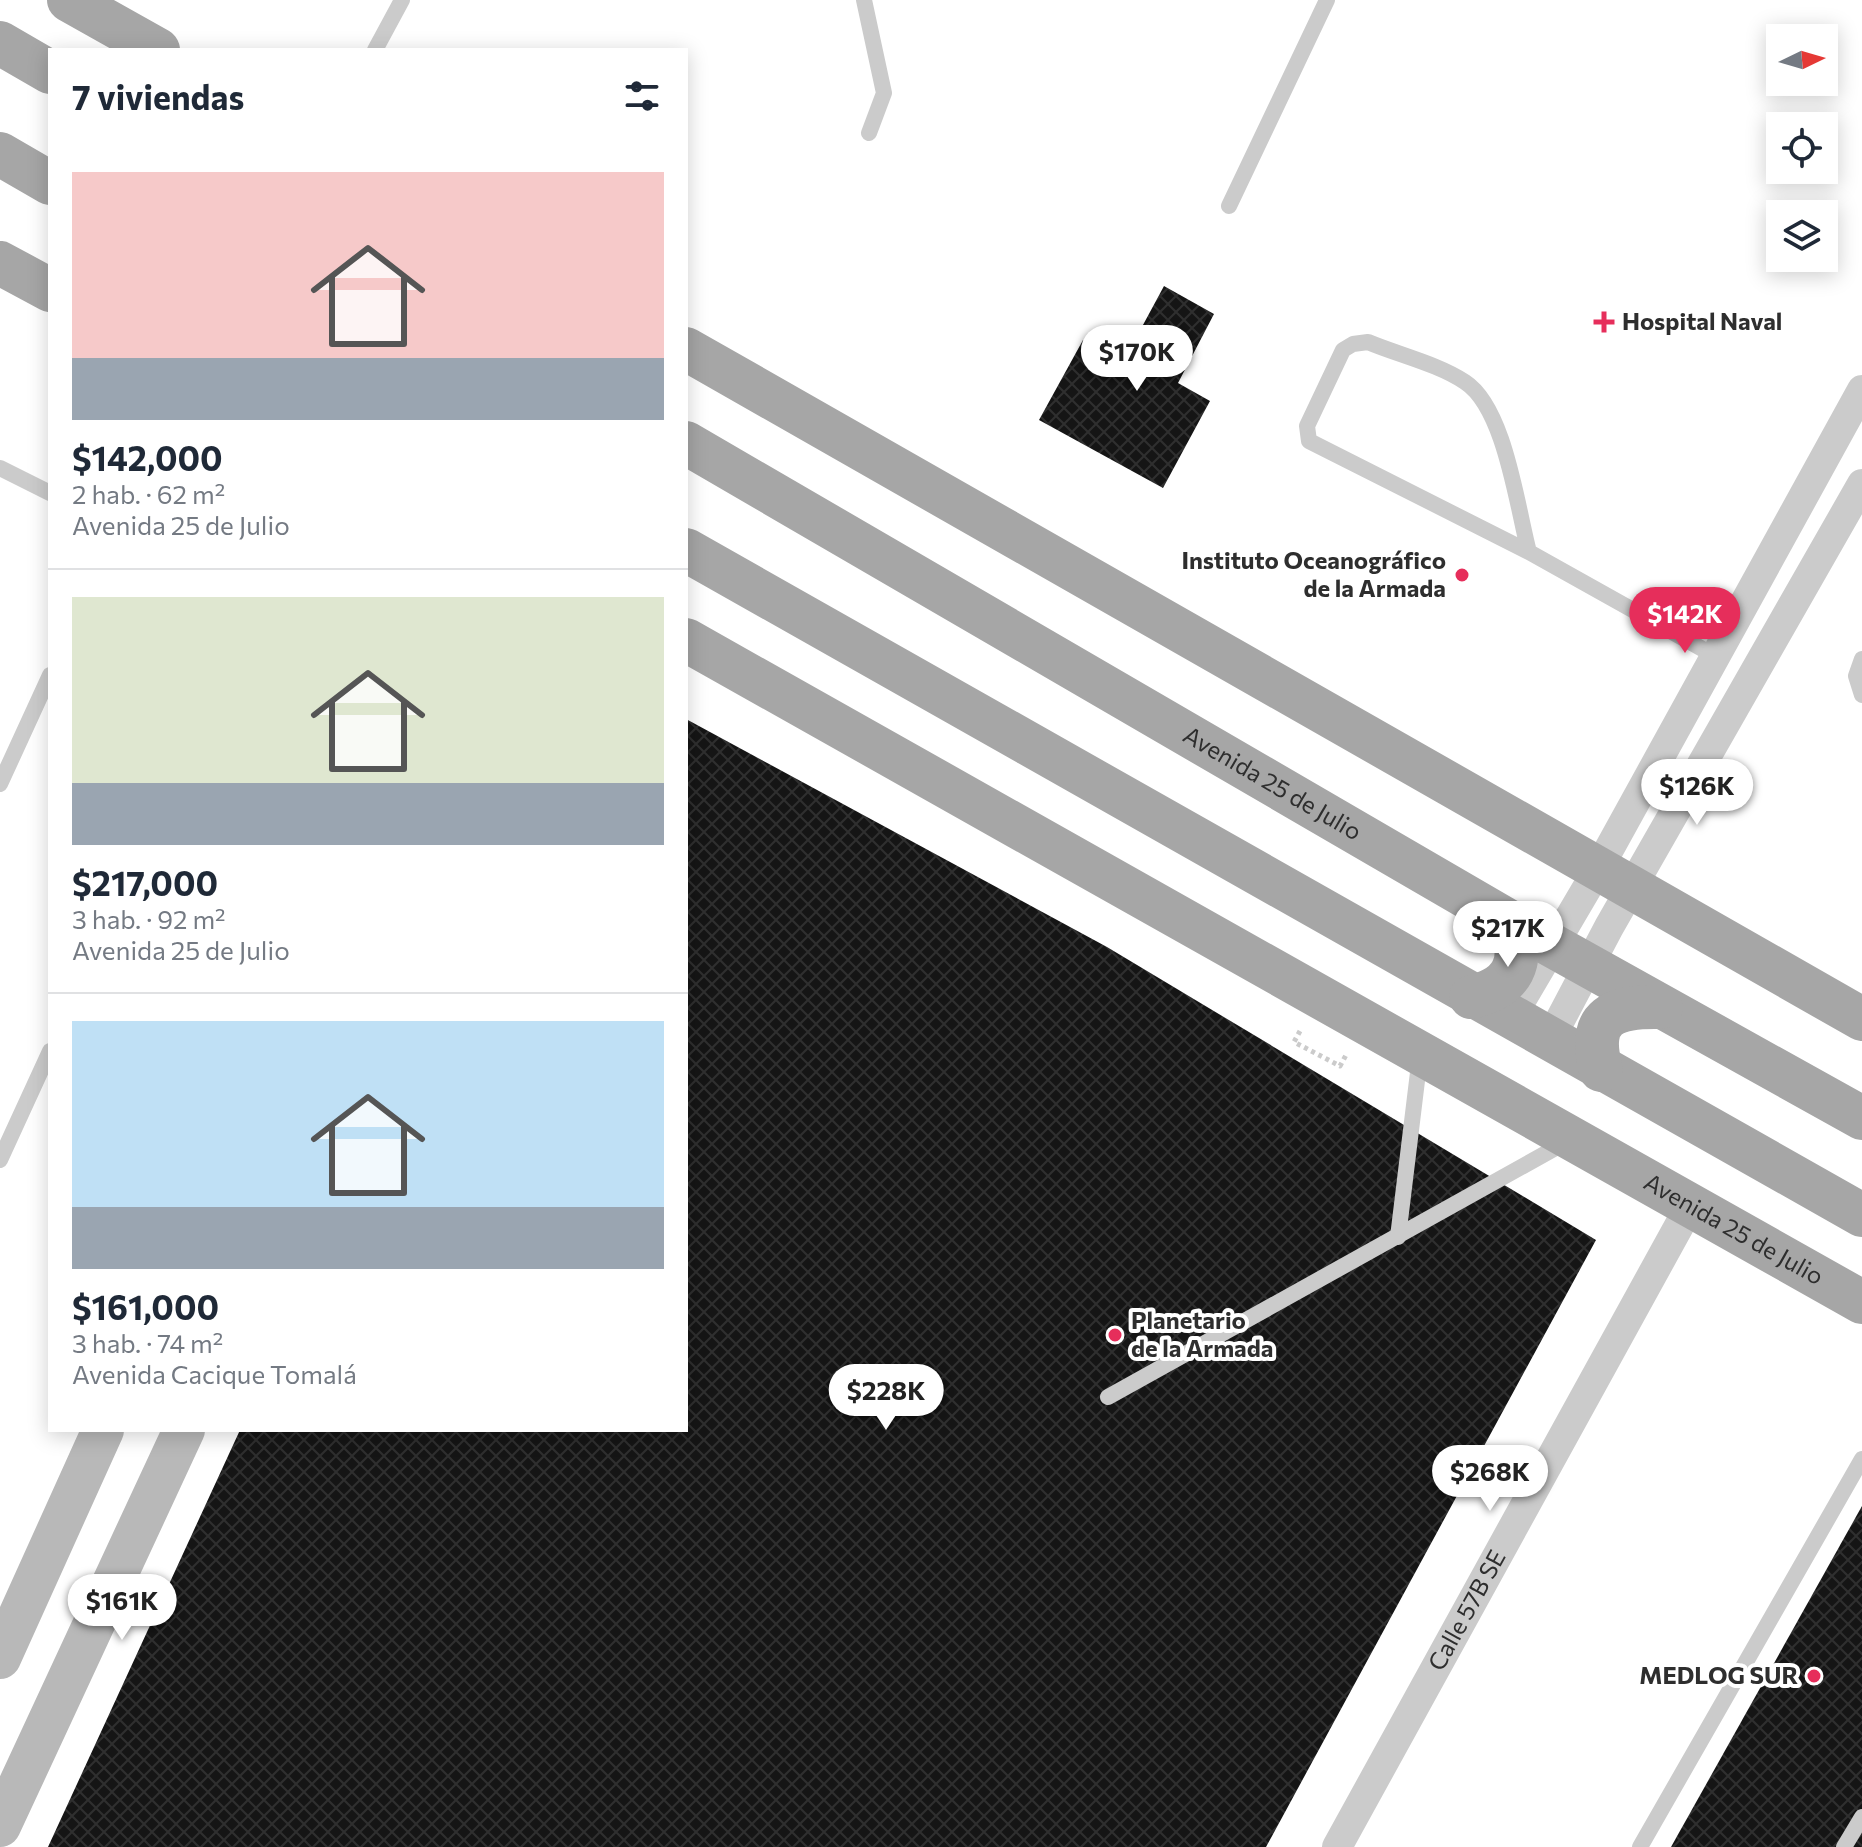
<!DOCTYPE html>
<html lang="es">
<head>
<meta charset="utf-8">
<style>
  body { margin:0; font-family:Commissioner,sans-serif; background:#f6f6f7; color:#1f2937; height:100vh; display:flex; flex-direction:column; font-size:30px; white-space:nowrap }
  * { box-sizing:border-box; margin:0 }
  p { font-size:26px; color:#747a83 }
  .icon { flex:none; width:44px; height:44px; fill:none; stroke:currentColor; stroke-width:2; stroke-linecap:round; stroke-linejoin:round }
  .map { position:relative; flex:1; overflow:hidden }
  .sheet { position:absolute; left:48px; top:48px; width:640px; height:1384px; display:flex; flex-direction:column; background:#fff; border-radius:0px; box-shadow:0 4px 20px #0003 }
  .sheet>* { flex:none }
  .needle { width:52px; rotate:85deg }
  .tools { position:absolute; left:1766px; top:24px; display:grid; gap:16px }
  .tools a { display:grid; place-items:center; width:72px; height:72px; border-radius:0px; background:#fff; box-shadow:0 4px 20px #0003; font-size:40px }
  .price { position:absolute; translate:-50% -68px; padding:0 18px; border-radius:28px; background:#fff; color:#222; font-size:26px; line-height:52px; filter:drop-shadow(0 2px 4px #0008) }
  .price::after { content:''; position:absolute; left:50%; top:48px; width:24px; height:18px; margin-left:-12px; background:inherit; clip-path:polygon(0 0,100% 0,50% 100%) }
  .price.active { background:#e62e5b; color:#fff }
  ul { padding:0; list-style:none }
  li { display:grid; align-content:center; gap:16px; height:424px; padding:0 24px }
  li+li { border-top:2px solid #e0e1e3 }
  li span { display:grid; place-items:center; height:248px; border-radius:0px; color:#555 }
  li>.icon { margin-inline-start:auto }
  span .icon { width:144px; height:144px; fill:#fffc; stroke-width:1 }
  li b { font-size:34px }
  h2 { display:flex; justify-content:space-between; align-items:center; height:96px; padding:0 24px; font-size:34px }
  .map>svg:first-child { display:block }
  .building { fill:url(#building-cross-hatch) }
  .lines { fill:none; stroke-linecap:round; stroke-linejoin:round }
  .path { stroke:#cbcbcb; stroke-width:5; stroke-dasharray:4 4; stroke-linecap:butt }
  .lane { stroke:#cbcbcb; stroke-width:16 }
  .street { stroke:#cbcbcb; stroke-width:30 }
  .secondary { stroke:#b8b8b8; stroke-width:42 }
  .primary { stroke:#a6a6a6; stroke-width:44 }
  .poi-dot { fill:#e62e5b; stroke:#fff; stroke-width:3 }
  .labels { text-anchor:middle; stroke-width:8; stroke-linejoin:round; paint-order:stroke }
  .poi-label { font-size:24px; font-weight:bold; fill:#2e2e2e; stroke:#fff; text-anchor:start }
  .street-label { font-size:24px; fill:#2e2e2e; stroke:#fff }
</style>
</head>
<body>
<div class="map">
<svg width="1862" height="1847" viewBox="0 0 1862 1847">
  <defs>
    <pattern id="building-cross-hatch" width="8" height="8" patternUnits="userSpaceOnUse" patternTransform="scale(2)"><rect width="8" height="8" fill="#151515"/><path d="M0 0l8 8M0 8l8-8" fill="none" stroke="#2f2f2f"/></pattern>
  </defs>
  <rect width="100%" height="100%" fill="#fff"/>
  <!-- building -->
  <g class="building">
    <polygon points="1164,286 1214,314 1178,383 1210,401 1163,488 1039,420 1083,340 1123,362"/>
    <polygon points="686,719 1107,947 1596,1240 1266,1847 48,1847 240,1430 686,1430"/>
    <polygon points="1862,1506 1862,1847 1671,1847"/>
  </g>
  <g class="lines">
    <!-- path -->
    <polyline class="path" points="1300,1031 1294,1042 1340,1066 1346,1055"/>
    <!-- lane -->
    <g class="lane">
      <polyline points="864,0 884,93 869,133"/>
      <polyline points="375,50 402,0"/>
      <polyline points="1229,206 1327,0"/>
      <polyline points="0,468 50,493"/>
      <path d="M1529 552C1517 507 1505 408 1465 382 1438 364 1399 355 1368 342L1353 344 1343 350 1307 426 1309 441 1529 552 1715 656"/>
      <polyline points="1862,659 1856,676 1862,695"/>
      <polyline points="0,784 50,675"/>
      <polyline points="0,1160 50,1051"/>
      <polyline points="1398,1237 1420,1056"/>
      <polyline points="1108,1397 1568,1141"/>
      <polyline points="1640,1847 1862,1459"/>
      <polyline points="1844,1847 1862,1817"/>
    </g>
    <!-- street -->
    <g class="street">
      <polyline points="1510,1019 1597,871 1862,390"/>
      <polyline points="1549,1041 1609,927 1862,484"/>
      <path id="s1" d="M1337 1847 1690 1206"/>
    </g>
    <!-- secondary -->
    <g class="secondary">
      <polyline points="0,1658 103,1430"/>
      <polyline points="0,1826 184,1430"/>
    </g>
    <!-- primary -->
    <g class="primary">
      <polyline points="69,0 158,50"/>
      <polyline points="0,43 50,72"/>
      <polyline points="0,154 50,183"/>
      <polyline points="0,263 50,290"/>
      <polyline points="686,349 1862,1019"/>
      <path id="s2" d="M686 443 1510 922 1862 1118"/>
      <polyline points="686,550 1862,1215"/>
      <path id="s3" d="M686 640 1862 1302"/>
      <path d="M1471 997C1513 988 1526 962 1510 922"/>
      <path d="M1601 1070C1586 1015 1614 1006 1661 1007"/>
    </g>
  </g>
  <!-- markers -->
  <g class="poi-dot">
    <path d="M1600 310h8v8h8v8h-8v8h-8v-8h-8v-8h8z"/>
    <circle cx="1462" cy="575" r="8"/>
    <circle cx="1115" cy="1335" r="8"/>
    <circle cx="1814" cy="1676" r="8"/>
  </g>
  <g class="labels">
    <!-- poi labels -->
    <g class="poi-label">
      <text x="1622" y="330">Hospital Naval</text>
      <text x="1446" y="569" text-anchor="end">Instituto Oceanográfico<tspan x="1446" dy="28">de la Armada</tspan></text>
      <text x="1131" y="1329">Planetario<tspan x="1131" dy="28">de la Armada</tspan></text>
      <text x="1798" y="1684" text-anchor="end">MEDLOG SUR</text>
    </g>
    <!-- street labels -->
    <g class="street-label">
      <text dy="8" stroke="none"><textPath href="#s2" startOffset="678">Avenida 25 de Julio</textPath></text>
      <text dy="8" stroke="none"><textPath href="#s3" startOffset="1202">Avenida 25 de Julio</textPath></text>
      <text dy="8" stroke="none"><textPath href="#s1" startOffset="270">Calle 57B SE</textPath></text>
    </g>
  </g>
</svg>
<div class="tools">
<a><svg class="needle" viewBox="-14 -14 28 28"><path d="M0-13l5 13h-10z" fill="#e53935"/><path d="M0 13l5-13h-10z" fill="#747a83"/></svg></a>
<a><svg class="icon" aria-label="locate" viewBox="0 0 24 24"><circle cx="12" cy="12" r="6"/><path d="M12 2v4M12 18v4M2 12h4M18 12h4"/></svg></a>
<a><svg class="icon" aria-label="layers" viewBox="0 0 24 24"><path d="M12 4l9 5-9 5-9-5zM3 14l9 5 9-5"/></svg></a>
</div>
<b class="price" style="left:1137px;top:393px">$170K</b>
<b class="price active" style="left:1685px;top:655px">$142K</b>
<b class="price" style="left:1697px;top:827px">$126K</b>
<b class="price" style="left:1508px;top:969px">$217K</b>
<b class="price" style="left:886px;top:1432px">$228K</b>
<b class="price" style="left:1490px;top:1513px">$268K</b>
<b class="price" style="left:122px;top:1642px">$161K</b>
<section class="sheet">
<h2>7 viviendas<svg class="icon" aria-label="filters" viewBox="0 0 24 24"><path d="M4 7h16M4 17h16"/><circle cx="9" cy="7" r="2"/><circle cx="15" cy="17" r="2"/></svg></h2>
<ul>
<li><span style="background:linear-gradient(#f6c9c9 75%,#9aa5b1 0)"><svg class="icon" aria-label="home" viewBox="0 0 24 24"><path d="M3 11l9-7 9 7M6 9v11h12V9"/></svg></span><div><b>$142,000</b><p>2 hab. · 62 m²</p><p>Avenida 25 de Julio</p></div></li>
<li><span style="background:linear-gradient(#dfe7d0 75%,#9aa5b1 0)"><svg class="icon" aria-label="home" viewBox="0 0 24 24"><path d="M3 11l9-7 9 7M6 9v11h12V9"/></svg></span><div><b>$217,000</b><p>3 hab. · 92 m²</p><p>Avenida 25 de Julio</p></div></li>
<li><span style="background:linear-gradient(#bfe0f5 75%,#9aa5b1 0)"><svg class="icon" aria-label="home" viewBox="0 0 24 24"><path d="M3 11l9-7 9 7M6 9v11h12V9"/></svg></span><div><b>$161,000</b><p>3 hab. · 74 m²</p><p>Avenida Cacique Tomalá</p></div></li>
</ul>
</section>
</div>
</body>
</html>
